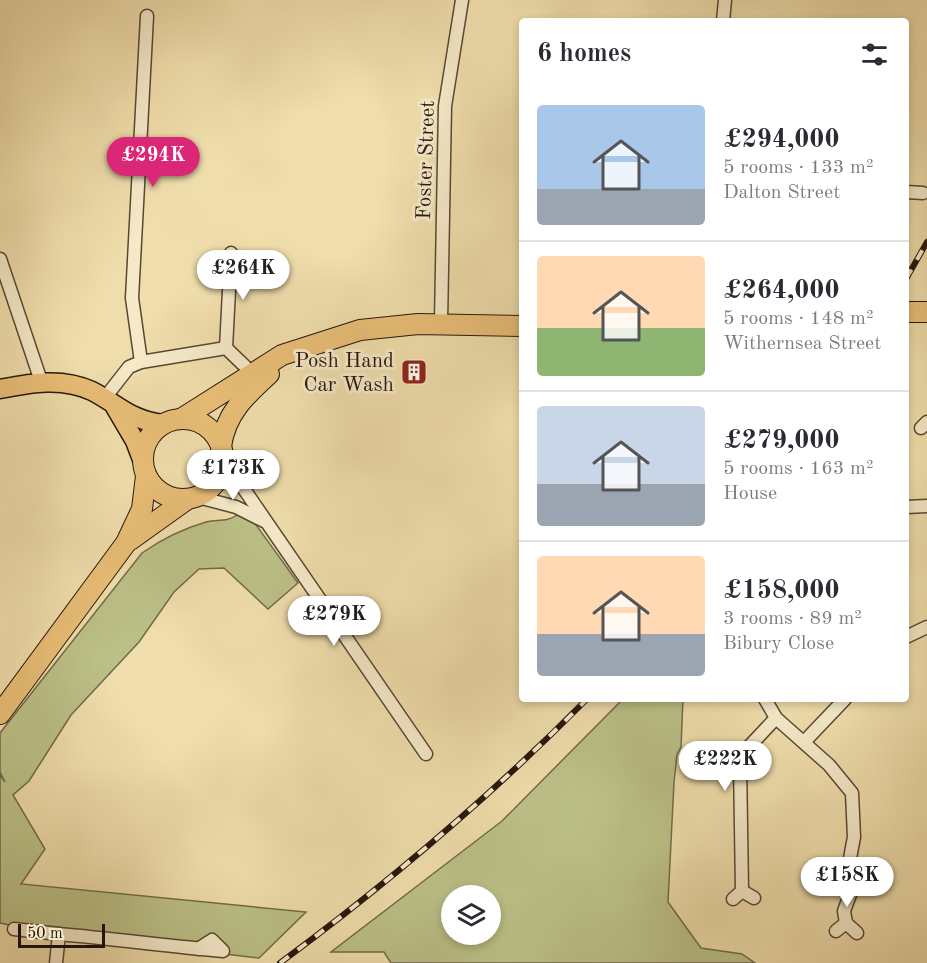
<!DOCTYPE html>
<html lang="en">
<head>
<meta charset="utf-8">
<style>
  body { margin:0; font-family:"Old Standard TT",serif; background:#f2f2f3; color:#2b2b33; height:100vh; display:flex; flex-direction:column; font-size:22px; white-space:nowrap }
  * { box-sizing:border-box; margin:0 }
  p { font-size:20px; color:#7c7c81 }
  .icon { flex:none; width:33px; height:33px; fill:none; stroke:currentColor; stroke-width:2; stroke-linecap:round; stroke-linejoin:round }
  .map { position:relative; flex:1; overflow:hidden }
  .side { position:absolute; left:519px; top:18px; width:390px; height:684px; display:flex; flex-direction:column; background:#fff; border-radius:6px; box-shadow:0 3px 9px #0003 }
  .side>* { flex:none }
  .fabs { position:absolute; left:441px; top:885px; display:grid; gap:12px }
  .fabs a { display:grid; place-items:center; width:60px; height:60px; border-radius:50%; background:#fff; box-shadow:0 3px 9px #0003; font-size:30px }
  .scale { position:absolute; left:18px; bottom:15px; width:87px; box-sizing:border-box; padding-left:6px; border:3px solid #26160d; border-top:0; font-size:16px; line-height:21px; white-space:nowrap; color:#26160d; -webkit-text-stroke:4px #f5e9c8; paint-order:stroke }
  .price { position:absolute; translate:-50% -51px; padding:0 14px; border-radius:21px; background:#fff; color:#222; font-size:20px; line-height:39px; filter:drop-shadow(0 2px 3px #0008) }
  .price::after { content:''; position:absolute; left:50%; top:36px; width:18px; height:14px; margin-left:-9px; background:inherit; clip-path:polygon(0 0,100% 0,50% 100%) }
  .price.active { background:#db2777; color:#fff }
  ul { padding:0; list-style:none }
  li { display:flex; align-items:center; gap:18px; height:150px; padding:0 18px }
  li+li { border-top:2px solid #e1e1e2 }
  li span { display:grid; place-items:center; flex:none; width:168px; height:120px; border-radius:6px; color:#555 }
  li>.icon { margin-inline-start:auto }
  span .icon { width:72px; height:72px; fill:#fffc; stroke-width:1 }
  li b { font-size:26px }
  h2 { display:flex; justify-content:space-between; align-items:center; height:72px; padding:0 18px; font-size:26px }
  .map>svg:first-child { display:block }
  .green { fill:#bbc087; stroke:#706b4a; stroke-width:1.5; fill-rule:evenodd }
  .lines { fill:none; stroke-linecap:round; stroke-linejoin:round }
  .minor-casing { stroke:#584834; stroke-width:15 }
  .primary-casing { stroke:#26160d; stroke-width:21 }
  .trunk-casing { stroke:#26160d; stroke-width:22 }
  .minor { stroke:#f5e9c8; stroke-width:12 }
  .primary { stroke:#e8be76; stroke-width:18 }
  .trunk { stroke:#e8be76; stroke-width:20 }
  .rail-casing { stroke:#26160d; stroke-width:6 }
  .rail { stroke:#f5e9c8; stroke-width:4; stroke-dasharray:11; stroke-linecap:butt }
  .labels { text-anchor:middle; stroke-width:6; stroke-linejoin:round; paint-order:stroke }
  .street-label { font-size:21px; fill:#26160d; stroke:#f5e9c8 }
  .poi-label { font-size:21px; fill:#26160d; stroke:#f5e9c8; text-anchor:end }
</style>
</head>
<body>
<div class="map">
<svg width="927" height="963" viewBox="0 0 927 963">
  <rect width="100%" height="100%" fill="#efddab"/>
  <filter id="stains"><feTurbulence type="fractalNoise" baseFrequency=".00333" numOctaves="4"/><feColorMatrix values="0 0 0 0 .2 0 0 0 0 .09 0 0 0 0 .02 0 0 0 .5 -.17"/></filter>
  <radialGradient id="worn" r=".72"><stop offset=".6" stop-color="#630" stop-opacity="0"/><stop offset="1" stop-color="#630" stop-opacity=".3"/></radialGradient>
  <!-- green -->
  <g class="green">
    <path d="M237 515 254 522 298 583 268 609 224 568 199 569 174 592 139 642 71 715 29 781 13 795 45 849 21 884 306 912 259 958 41 932 0 923V775L5 782 0 772V733L142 553C162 539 182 529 206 522 218 519 226 523 237 515Z"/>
    <path d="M623 699H683L681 747 677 755 674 782 668 902 701 948 742 954 755 963H391L384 952H331L502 821ZM452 896H490V934H452Z"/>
  </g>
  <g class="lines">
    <defs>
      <g id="minor">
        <polyline points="723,21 725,0"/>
        <polyline points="906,192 923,193"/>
        <polyline points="0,259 41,381"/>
        <polyline points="441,323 445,106 462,0"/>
        <polyline points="226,348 231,253"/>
        <polyline points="141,362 132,298 147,16"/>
        <polyline points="104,399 129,367 141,362 226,348 252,373"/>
        <polyline points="921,428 927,422"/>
        <polyline points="224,460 426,754"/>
        <polyline points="198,497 236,507 264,521"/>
        <polyline points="906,507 927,506"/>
        <polyline points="906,637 927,627"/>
        <polyline points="765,699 776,718 829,765 852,793 854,837 848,869 851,892 844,911 846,923"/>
        <polyline points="804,742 845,699"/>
        <polyline points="742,891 740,763 743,753 776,718"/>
        <polyline points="733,899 742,891 754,898"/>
        <polyline points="14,929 59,934 56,963"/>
        <polyline points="836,931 846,923 857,933"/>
        <path d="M59 934C114 939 168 946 223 951L212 940 198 949"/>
      </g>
      <g id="primary">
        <path d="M0 389C31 383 62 377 92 391 119 405 130 420 163 424"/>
        <polyline points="115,407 135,441 143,462"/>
      </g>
      <g id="trunk">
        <polyline points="906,312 927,312"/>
        <circle cx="183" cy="459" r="40"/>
        <polyline points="181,419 282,355 360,330 418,324 522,326"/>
        <path d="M221 446C226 413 245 396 269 374"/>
        <polyline points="130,540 186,500"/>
        <polyline points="0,714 126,543 142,509 146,476"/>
      </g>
    </defs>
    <!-- minor casing -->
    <use href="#minor" class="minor-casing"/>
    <!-- primary casing -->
    <use href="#primary" class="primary-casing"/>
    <!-- trunk casing -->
    <use href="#trunk" class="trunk-casing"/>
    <!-- minor -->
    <use href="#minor" class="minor"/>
    <!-- primary -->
    <use href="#primary" class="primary"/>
    <!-- trunk -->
    <use href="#trunk" class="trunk"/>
    <defs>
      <g id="rail">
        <polyline points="906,279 927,242"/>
        <path d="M280 963C388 883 492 795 587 699"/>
      </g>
    </defs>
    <!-- rail casing -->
    <use href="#rail" class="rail-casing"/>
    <!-- rail -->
    <use href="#rail" class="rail"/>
  </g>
  <!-- icons -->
  <defs>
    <symbol id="building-square" viewBox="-11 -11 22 22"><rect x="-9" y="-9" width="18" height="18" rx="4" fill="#8f2418" stroke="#f5e9c8"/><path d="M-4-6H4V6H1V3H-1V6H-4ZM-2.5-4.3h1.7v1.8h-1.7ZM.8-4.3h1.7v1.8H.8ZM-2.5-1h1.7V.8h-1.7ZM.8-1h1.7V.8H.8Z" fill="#fff"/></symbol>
  </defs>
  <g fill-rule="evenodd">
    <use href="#building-square" x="399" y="357" width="30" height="30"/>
  </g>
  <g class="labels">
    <!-- street labels -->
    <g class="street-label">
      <text transform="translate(425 160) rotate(-88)" y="7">Foster Street</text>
    </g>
    <!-- poi labels -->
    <g class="poi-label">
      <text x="394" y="367">Posh Hand<tspan x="394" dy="24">Car Wash</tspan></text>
    </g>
  </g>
  <rect width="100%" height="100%" filter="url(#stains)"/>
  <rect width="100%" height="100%" fill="url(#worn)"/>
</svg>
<div class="fabs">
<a><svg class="icon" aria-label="layers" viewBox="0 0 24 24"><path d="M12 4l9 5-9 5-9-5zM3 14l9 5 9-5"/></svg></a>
</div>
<div class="scale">50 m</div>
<b class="price active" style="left:153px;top:188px">£294K</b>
<b class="price" style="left:243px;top:301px">£264K</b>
<b class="price" style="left:233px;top:501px">£173K</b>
<b class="price" style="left:334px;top:647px">£279K</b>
<b class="price" style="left:725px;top:792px">£222K</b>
<b class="price" style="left:847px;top:908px">£158K</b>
<section class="side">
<h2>6 homes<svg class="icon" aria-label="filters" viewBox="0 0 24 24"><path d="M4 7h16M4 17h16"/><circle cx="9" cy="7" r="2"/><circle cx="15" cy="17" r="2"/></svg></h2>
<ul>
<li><span style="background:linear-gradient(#a9c7e8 70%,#9aa5b1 0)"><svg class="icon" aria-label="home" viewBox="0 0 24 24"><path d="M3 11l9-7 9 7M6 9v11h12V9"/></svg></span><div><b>£294,000</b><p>5 rooms · 133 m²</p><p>Dalton Street</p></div></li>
<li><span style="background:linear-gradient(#ffd9b3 60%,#8fb573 0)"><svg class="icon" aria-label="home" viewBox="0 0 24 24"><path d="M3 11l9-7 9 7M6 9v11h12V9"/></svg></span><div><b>£264,000</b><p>5 rooms · 148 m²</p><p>Withernsea Street</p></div></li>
<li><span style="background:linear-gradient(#c9d6e8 65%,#9aa5b1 0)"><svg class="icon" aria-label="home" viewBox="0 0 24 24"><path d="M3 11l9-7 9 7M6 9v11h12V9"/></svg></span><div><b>£279,000</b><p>5 rooms · 163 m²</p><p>House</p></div></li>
<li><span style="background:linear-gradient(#ffd9b3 65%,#9aa5b1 0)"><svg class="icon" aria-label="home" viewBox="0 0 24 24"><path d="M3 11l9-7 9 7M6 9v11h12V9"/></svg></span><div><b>£158,000</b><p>3 rooms · 89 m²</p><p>Bibury Close</p></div></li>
</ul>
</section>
</div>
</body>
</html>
